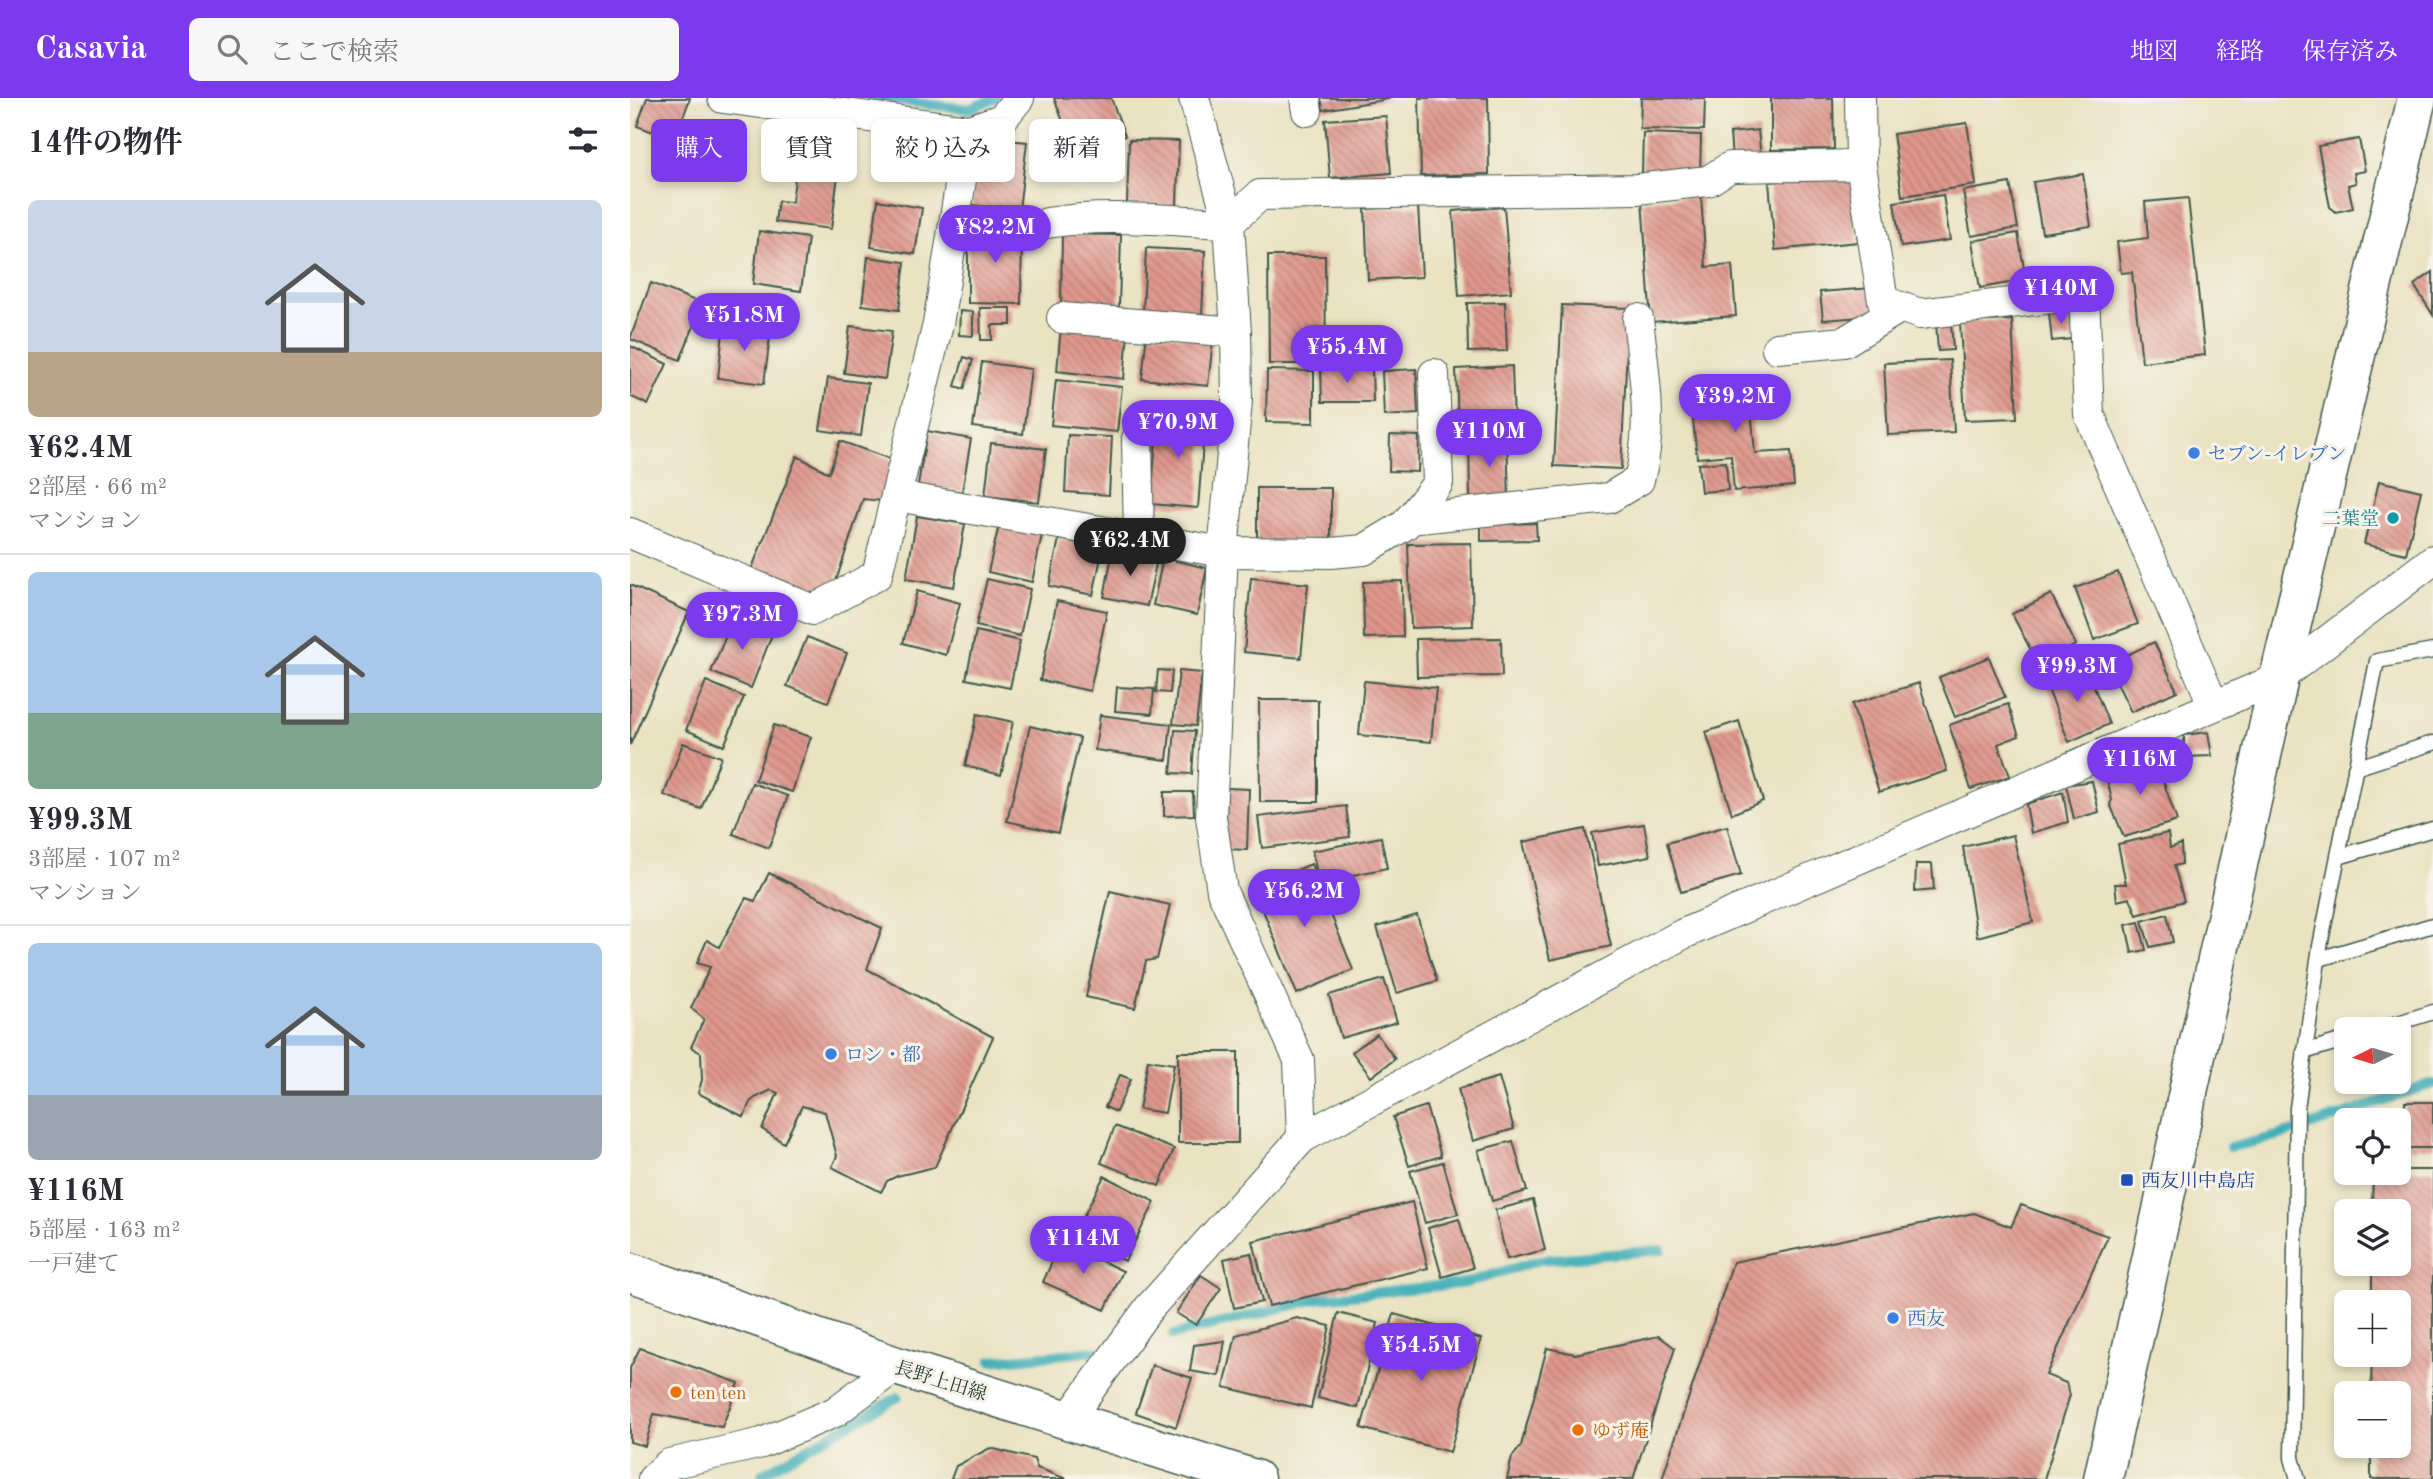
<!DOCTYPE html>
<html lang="ja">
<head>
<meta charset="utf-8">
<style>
  body { margin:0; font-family:"Old Standard TT","Noto Serif JP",serif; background:#f7f7f7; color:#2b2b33; height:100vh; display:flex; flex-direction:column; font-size:26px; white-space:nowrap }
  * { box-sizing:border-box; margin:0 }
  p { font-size:23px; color:#7c7c81 }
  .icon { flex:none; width:38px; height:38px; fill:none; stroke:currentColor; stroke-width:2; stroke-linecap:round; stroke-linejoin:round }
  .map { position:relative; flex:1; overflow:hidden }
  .drawer { display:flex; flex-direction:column; background:#fff; width:630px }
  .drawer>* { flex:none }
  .hud { position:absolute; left:21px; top:21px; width:665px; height:63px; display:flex; gap:14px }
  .needle { width:46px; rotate:265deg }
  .controls { position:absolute; left:1704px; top:919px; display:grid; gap:14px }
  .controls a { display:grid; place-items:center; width:77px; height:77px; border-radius:10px; background:#fff; box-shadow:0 4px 10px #0003; font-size:35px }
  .price { position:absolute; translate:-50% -60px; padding:0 16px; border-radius:24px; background:#7c3aed; color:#fff; font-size:23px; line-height:46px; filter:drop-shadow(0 2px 4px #0008) }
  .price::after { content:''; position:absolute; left:50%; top:42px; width:21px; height:16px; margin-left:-10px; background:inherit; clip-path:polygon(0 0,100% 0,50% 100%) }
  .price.active { background:#222; color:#fff }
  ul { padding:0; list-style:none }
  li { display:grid; align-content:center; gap:14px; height:371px; padding:0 28px }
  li+li { border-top:2px solid #e1e1e2 }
  li span { display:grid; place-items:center; height:217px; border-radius:10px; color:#555 }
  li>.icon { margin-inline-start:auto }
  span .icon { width:126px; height:126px; fill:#fffc; stroke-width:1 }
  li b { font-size:30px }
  h2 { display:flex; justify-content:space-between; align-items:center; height:84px; padding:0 28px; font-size:30px }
  .chip { padding:0 24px; border-radius:10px; background:#fff; box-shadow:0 4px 10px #0003; font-size:24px; line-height:63px }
  .chip.active { background:#7c3aed; color:#fff }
  header { display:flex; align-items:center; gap:42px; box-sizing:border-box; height:98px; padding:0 35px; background:#7c3aed; color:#fff }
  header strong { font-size:33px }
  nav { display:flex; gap:38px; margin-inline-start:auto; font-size:24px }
  .search { width:490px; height:63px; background:#f7f7f7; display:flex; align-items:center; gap:18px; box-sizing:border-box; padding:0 24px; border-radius:10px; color:#7c7c81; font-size:26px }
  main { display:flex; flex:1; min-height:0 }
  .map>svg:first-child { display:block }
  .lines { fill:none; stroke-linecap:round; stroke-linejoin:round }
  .stream { stroke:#3daeb7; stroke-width:10 }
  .building { fill:url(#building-back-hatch) }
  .lane-casing { stroke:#3d5649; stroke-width:17 }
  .street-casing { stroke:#3d5649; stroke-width:32 }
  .secondary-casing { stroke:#3d5649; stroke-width:41 }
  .primary-casing { stroke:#3d5649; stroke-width:41 }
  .lane { stroke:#fff; stroke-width:14 }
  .street { stroke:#fff; stroke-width:30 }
  .secondary { stroke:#fff; stroke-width:38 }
  .primary { stroke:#fff; stroke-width:38 }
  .shop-dot { fill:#3f7fe0; stroke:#f7f3e8; stroke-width:2.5 }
  .culture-dot { fill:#0f9aa8; stroke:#f7f3e8; stroke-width:2.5 }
  .transit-dot { fill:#1a4fb4; stroke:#f7f3e8; stroke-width:2.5 }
  .food-dot { fill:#e8710a; stroke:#f7f3e8; stroke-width:2.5 }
  .labels { text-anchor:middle; stroke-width:6; stroke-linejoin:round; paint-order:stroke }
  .shop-label { font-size:19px; fill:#366cbe; stroke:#f7f3e8; text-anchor:start }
  .culture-label { font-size:19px; fill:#0d838f; stroke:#f7f3e8; text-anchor:end }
  .transit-label { font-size:19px; fill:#164399; stroke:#f7f3e8; text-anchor:start }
  .street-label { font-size:19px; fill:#1f3d34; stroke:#f7f3e8 }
  .food-label { font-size:19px; fill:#c56008; stroke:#f7f3e8; text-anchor:start }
</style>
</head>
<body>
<header>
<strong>Casavia</strong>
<div class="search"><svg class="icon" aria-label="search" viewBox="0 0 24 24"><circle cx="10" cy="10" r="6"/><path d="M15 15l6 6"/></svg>ここで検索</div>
<nav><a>地図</a><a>経路</a><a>保存済み</a></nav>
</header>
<main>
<section class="drawer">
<h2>14件の物件<svg class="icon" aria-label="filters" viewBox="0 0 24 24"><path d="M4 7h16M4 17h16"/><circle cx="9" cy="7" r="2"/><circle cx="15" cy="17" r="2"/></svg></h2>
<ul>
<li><span style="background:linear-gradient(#c9d6e8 70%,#b9a48a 0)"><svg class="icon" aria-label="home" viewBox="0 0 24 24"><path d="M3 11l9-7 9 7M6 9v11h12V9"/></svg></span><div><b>¥62.4M</b><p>2部屋 · 66 m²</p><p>マンション</p></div></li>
<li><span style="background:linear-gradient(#a9c7e8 65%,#7fa58c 0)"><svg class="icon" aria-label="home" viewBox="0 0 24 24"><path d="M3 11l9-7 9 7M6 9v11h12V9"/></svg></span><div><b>¥99.3M</b><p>3部屋 · 107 m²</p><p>マンション</p></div></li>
<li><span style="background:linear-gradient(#a9c7e8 70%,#9aa5b1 0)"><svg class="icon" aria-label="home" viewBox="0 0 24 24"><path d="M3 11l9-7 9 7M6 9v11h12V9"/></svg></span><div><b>¥116M</b><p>5部屋 · 163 m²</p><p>一戸建て</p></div></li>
</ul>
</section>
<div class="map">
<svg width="1803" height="1381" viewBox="0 0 1803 1381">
  <defs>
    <pattern id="building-back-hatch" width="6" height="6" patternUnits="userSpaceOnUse" patternTransform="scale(1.75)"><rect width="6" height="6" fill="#df978d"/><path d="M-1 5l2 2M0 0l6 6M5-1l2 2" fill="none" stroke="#b47c74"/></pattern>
  </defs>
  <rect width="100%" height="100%" fill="#f7f3e8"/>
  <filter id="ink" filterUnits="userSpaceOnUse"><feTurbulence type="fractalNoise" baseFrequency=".0143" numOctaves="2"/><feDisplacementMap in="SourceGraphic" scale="14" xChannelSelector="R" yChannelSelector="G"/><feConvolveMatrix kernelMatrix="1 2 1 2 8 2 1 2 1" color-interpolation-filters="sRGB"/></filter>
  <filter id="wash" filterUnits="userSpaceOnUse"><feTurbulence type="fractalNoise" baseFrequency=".00686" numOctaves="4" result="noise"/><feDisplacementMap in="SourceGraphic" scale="28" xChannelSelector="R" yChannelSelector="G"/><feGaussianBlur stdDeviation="1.57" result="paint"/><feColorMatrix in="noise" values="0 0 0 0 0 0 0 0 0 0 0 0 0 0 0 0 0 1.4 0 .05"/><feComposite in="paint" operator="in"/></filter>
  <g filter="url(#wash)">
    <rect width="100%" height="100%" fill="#e9e3c2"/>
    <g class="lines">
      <!-- stream -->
      <g class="stream">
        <polyline points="242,0 339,11 365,0"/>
        <path d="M1600 1049C1669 1036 1735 1007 1803 986"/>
        <polyline points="543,1237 691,1200 836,1185 910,1162 1031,1152"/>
        <polyline points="361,1263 467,1253"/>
        <polyline points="136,1381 132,1376 268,1299"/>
      </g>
    </g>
    <g id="blocks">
      <!-- building -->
      <g class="building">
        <polygon points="17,0 60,0 45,42 7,28"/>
        <polygon points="424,0 481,0 495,38 446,57"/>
        <polygon points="691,0 759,0 759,1 693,12"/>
        <polygon points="789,0 858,0 859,76 791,78"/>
        <polygon points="1011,0 1075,0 1074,32 1010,31"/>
        <polygon points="1141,0 1203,0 1204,51 1141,52"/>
        <polygon points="756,18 761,75 700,80 695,22"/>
        <polygon points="1337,25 1346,87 1272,98 1263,36"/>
        <polygon points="426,28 435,61 425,69 415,31"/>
        <polygon points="1128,32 1131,59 1102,62 1100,35"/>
        <polygon points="1013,35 1071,37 1070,77 1012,75"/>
        <polygon points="350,39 397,44 389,112 342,107"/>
        <polygon points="1729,41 1735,73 1724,75 1726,85 1718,87 1723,110 1706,114 1700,109 1688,48"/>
        <polygon points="499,42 549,43 547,108 497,106"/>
        <polygon points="167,65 209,70 201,131 145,124 148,103 162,104"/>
        <polygon points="1221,76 1228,144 1145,152 1139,84"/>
        <polygon points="1453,76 1461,128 1412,135 1403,84"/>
        <polygon points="1380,85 1388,130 1341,138 1333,93"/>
        <polygon points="1313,97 1320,142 1271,149 1264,104"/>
        <polygon points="1071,98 1076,169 1102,167 1106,218 1021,224 1012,103"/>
        <polygon points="1558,100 1575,257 1512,264 1502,174 1491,175 1487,144 1518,140 1515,104"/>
        <polygon points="248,102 292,110 285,156 241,149"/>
        <polygon points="788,108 792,179 738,182 735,111"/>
        <polygon points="874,109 881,194 829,198 823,113"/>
        <polygon points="338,128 392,128 391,206 338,205"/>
        <polygon points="129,133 178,140 171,193 123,186"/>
        <polygon points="1388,135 1396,182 1350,190 1342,143"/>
        <polygon points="432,136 491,137 489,210 431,208"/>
        <polygon points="516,150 575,153 572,218 513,215"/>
        <polygon points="638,158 695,158 696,266 639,266"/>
        <polygon points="238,159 275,164 269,212 232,207"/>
        <polygon points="1803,174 1803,217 1784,187"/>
        <polygon points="21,185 73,206 50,262 0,241"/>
        <polygon points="1242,190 1245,218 1193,222 1190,194"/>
        <polygon points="875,204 877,253 838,254 837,205"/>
        <polygon points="932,207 999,210 991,371 924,368"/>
        <polygon points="350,210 381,210 381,227 362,227 362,242 351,242"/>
        <polygon points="330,213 343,214 343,238 329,237"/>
        <polygon points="1440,214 1442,241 1422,243 1419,215"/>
        <polygon points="1382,222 1387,320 1335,322 1330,224"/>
        <polygon points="1321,224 1323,252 1308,253 1306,225"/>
        <polygon points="94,225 141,231 134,286 88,280"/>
        <polygon points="220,228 262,233 255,281 214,275"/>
        <polygon points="431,228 498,235 494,281 427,273"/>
        <polygon points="517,235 583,242 578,288 512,281"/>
        <polygon points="0,248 37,266 18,307 0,298"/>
        <polygon points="334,259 343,262 334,291 325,288"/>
        <polygon points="1320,262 1324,334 1258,337 1254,265"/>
        <polygon points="352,264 401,271 393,336 343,329"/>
        <polygon points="882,268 884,328 828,330 826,271"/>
        <polygon points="742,269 743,304 692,304 691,270"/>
        <polygon points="786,271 788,316 754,318 752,273"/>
        <polygon points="637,272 684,273 684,325 636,324"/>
        <polygon points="1118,278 1125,355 1161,353 1164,388 1104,393 1101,357 1067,360 1059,284"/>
        <polygon points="198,280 238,285 231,338 190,332"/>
        <polygon points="426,282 492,289 487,334 421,327"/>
        <polygon points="528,315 575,319 568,410 521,406"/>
        <polygon points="297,333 341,341 332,394 288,387"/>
        <polygon points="438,337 482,339 479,397 435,394"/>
        <polygon points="760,337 789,338 788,374 759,373"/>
        <polygon points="877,339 879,401 840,402 839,340"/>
        <polygon points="210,343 263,362 252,403 233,401 205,486 185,497 120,475 167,358 199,375"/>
        <polygon points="361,345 416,351 409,404 355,398"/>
        <polygon points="1096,364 1098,392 1071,394 1068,366"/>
        <polygon points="1749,383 1791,393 1776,456 1734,446"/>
        <polygon points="627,390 701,390 701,442 627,443"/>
        <polygon points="287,418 335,426 324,489 276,481"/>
        <polygon points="906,425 907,442 851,443 851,427"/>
        <polygon points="369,427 412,437 402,484 358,474"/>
        <polygon points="429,441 473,450 463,497 419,488"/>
        <polygon points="841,445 843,528 781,530 778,446"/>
        <polygon points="483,452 527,461 517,508 474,499"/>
        <polygon points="533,460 577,470 567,517 523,507"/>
        <polygon points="1488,474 1508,526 1464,542 1445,490"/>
        <polygon points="621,480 678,486 671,560 614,554"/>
        <polygon points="357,481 400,491 390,538 346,528"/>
        <polygon points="772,483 773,539 734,540 733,484"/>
        <polygon points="0,487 59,514 0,647"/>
        <polygon points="287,493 330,505 316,557 273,545"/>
        <polygon points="1421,496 1446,547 1408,566 1382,516"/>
        <polygon points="427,503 477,513 460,593 410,582"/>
        <polygon points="104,518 143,534 121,590 81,574"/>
        <polygon points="346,533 390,543 380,590 336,581"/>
        <polygon points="177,539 217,555 198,604 157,588"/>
        <polygon points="871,540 872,578 787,579 786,541"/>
        <polygon points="1524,544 1547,593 1501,614 1478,566"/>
        <polygon points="1359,559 1375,599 1325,619 1309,579"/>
        <polygon points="1456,569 1479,626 1439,644 1416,586"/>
        <polygon points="528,572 542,573 540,595 526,594"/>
        <polygon points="549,573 572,575 566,628 543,626"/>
        <polygon points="76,583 114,599 94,648 56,632"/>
        <polygon points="734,583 806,590 801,644 729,637"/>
        <polygon points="1289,585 1317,673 1249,694 1222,606"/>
        <polygon points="487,589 524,591 522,616 485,613"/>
        <polygon points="629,602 688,602 688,704 630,704"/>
        <polygon points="1378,606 1389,638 1368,646 1380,678 1341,691 1319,627"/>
        <polygon points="347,616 383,624 371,677 335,668"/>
        <polygon points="470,617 541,626 537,662 465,652"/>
        <polygon points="1109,623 1133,703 1102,716 1076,634"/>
        <polygon points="144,627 181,639 162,694 125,682"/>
        <polygon points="400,628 450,640 428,735 377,723"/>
        <polygon points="545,632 565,633 562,676 541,675"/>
        <polygon points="1578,634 1582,658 1554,659 1554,637"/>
        <polygon points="53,645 91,659 71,711 34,697"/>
        <polygon points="1524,656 1547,723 1494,739 1480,706 1482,702 1475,674"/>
        <polygon points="1462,683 1469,714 1444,721 1436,687"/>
        <polygon points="122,685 158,698 139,750 103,736"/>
        <polygon points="597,690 619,691 617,752 595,751"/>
        <polygon points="534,694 563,694 564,717 534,718"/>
        <polygon points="1433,694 1438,724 1401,735 1396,706"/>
        <polygon points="716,708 720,739 632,750 628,719"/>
        <polygon points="1014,726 1020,758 968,768 962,735"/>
        <polygon points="1097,728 1111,777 1051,794 1037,745"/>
        <polygon points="955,731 981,848 920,862 893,744"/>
        <polygon points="1538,735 1540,750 1551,746 1552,766 1544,768 1554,803 1507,817 1500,800 1487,803 1485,786 1496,786 1488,746"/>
        <polygon points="1383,737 1403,824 1347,839 1333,749"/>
        <polygon points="751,739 757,770 689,784 682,753"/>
        <polygon points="681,766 723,872 667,896 624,790"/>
        <polygon points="1286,766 1302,766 1304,792 1285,794"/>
        <polygon points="139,775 252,830 237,871 363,939 305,1069 267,1078 257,1083 251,1094 202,1069 207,1058 195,1014 172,1008 154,1045 132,1031 148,995 141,992 125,1000 120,1004 114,1019 68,995 72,982 71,955 61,949 74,921 61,910 80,869 67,865 77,842 89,849 116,800 125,803"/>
        <polygon points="480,793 540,807 527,861 516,863 505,910 456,899"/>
        <polygon points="1537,816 1543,844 1520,849 1512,823"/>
        <polygon points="787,817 807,883 767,895 747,829"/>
        <polygon points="1509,824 1516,852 1502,855 1496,827"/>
        <polygon points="754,881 767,924 711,940 699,897"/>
        <polygon points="747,936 765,961 741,979 722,954"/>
        <rect x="548" y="954" width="60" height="91"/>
        <polygon points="518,962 544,966 535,1015 509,1011"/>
        <polygon points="490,977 501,981 486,1014 475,1009"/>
        <polygon points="869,979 884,1031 843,1043 828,991"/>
        <polygon points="1775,1004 1803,1004 1803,1050 1769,1050 1769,1022 1748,1022 1748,1014 1775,1014"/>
        <polygon points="796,1008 811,1058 779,1068 763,1019"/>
        <polygon points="485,1028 544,1051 529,1088 471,1065"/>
        <polygon points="883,1043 897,1093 862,1103 848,1052"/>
        <polygon points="813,1064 828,1116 795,1125 780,1073"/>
        <polygon points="1769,1072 1803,1072 1803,1381 1741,1381 1741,1348 1769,1348 1769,1295 1741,1295 1742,1256 1769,1256 1769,1204 1742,1204 1742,1166 1769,1166 1769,1113 1742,1113 1743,1074"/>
        <polygon points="474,1078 525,1104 495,1163 444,1137"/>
        <polygon points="903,1102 915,1152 877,1161 865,1112"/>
        <polygon points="782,1104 798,1170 639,1208 623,1143"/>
        <polygon points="1391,1107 1478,1138 1416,1277 1436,1285 1440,1297 1414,1381 1032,1381 1103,1164 1344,1115 1381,1129"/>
        <polygon points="829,1121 843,1170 812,1179 798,1130"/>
        <polygon points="431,1144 493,1173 475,1212 413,1184"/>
        <polygon points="621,1155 632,1204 604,1210 594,1161"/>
        <polygon points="571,1177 591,1190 566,1227 546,1215"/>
        <polygon points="708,1215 748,1225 728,1310 688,1300"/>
        <polygon points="764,1216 851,1241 820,1354 731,1330"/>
        <polygon points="667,1220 700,1228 681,1310 594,1289 606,1237"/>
        <polygon points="1029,1238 1045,1250 1003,1381 877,1381 882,1359 891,1348 917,1250 945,1256"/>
        <polygon points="595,1243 589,1278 560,1273 564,1247"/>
        <polygon points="10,1250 109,1285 92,1329 24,1316 15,1348 0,1344 0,1270"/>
        <polygon points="522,1267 562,1280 546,1329 506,1315"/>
        <polygon points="360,1350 404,1361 407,1370 437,1381 321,1381 326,1368"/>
      </g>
    </g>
  </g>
  <g filter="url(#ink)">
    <use href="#blocks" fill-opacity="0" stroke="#3d5649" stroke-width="2"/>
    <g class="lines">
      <defs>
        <g id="lane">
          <polyline points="1725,670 1803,645"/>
          <polyline points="1708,759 1803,731"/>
          <polyline points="1689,861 1803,827"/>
          <polyline points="1749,931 1803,914"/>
          <polyline points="1674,954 1717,941"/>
          <polyline points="1668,1381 1662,1360 1667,1010 1690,848 1747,563 1803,553"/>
        </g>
        <g id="street">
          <polyline points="93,0 339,32 372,21 389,0"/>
          <polyline points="675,0 677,13"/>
          <polyline points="1230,0 1231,67 1253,203 1290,216 1454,196 1459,316 1583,606"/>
          <path d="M417 125C478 115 538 123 599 125L630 97 1007 91 1078 83 1100 69 1231 67"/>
          <polyline points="432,220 606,234"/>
          <polyline points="1147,250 1214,244 1271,209"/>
          <polyline points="507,341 509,440"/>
          <polyline points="266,398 308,226 339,32"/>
          <path d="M780 421 979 400 1009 382C1024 328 1014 275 1008 221"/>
          <polyline points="0,435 183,512 247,477 266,398 593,454 701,455 734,452 775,427 808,385 804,276"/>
          <polyline points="672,1040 1053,836 1649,580 1803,462"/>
          <polyline points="439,1320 519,1210 672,1040 669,962 592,793 581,719 593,454 607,303 606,234 599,125 564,0"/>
          <polyline points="23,1381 39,1366 132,1345 205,1314 266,1268"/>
        </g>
        <polyline id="secondary" points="1473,1381 1649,580 1787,0"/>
        <polyline id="primary" points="0,1174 266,1268 625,1381"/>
      </defs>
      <!-- lane casing -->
      <use href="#lane" class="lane-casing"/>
      <!-- street casing -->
      <use href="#street" class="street-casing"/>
      <!-- secondary casing -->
      <use href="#secondary" class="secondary-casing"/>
      <!-- primary casing -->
      <use href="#primary" class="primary-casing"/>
      <!-- lane -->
      <use href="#lane" class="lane"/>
      <!-- street -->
      <use href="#street" class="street"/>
      <!-- secondary -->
      <use href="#secondary" class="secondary"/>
      <!-- primary -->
      <use href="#primary" class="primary"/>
    </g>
  </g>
  <!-- markers -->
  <g class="shop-dot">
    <circle cx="1564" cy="355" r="7"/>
    <circle cx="201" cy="956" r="7"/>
    <circle cx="1263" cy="1220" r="7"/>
  </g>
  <circle class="culture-dot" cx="1763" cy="420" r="7"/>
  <rect class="transit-dot" x="1490" y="1075" width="14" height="14" rx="3.5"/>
  <g class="food-dot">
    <circle cx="46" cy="1294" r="7"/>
    <circle cx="948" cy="1332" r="7"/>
  </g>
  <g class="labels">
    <!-- shop labels -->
    <g class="shop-label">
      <text x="1578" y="362">セブン-イレブン</text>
      <text x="215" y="963">ロン・都</text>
      <text x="1277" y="1227">西友</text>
    </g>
    <!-- culture labels -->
    <g class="culture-label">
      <text x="1749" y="427">二葉堂</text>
    </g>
    <!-- transit labels -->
    <g class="transit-label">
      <text x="1511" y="1089">西友川中島店</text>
    </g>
    <!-- street labels -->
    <g class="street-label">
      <text transform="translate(311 1282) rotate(17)" y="7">長野上田線</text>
    </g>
    <!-- food labels -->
    <g class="food-label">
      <text x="60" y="1301">ten ten</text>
      <text x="962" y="1339">ゆず庵</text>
    </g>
  </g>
</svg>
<div class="controls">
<a><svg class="needle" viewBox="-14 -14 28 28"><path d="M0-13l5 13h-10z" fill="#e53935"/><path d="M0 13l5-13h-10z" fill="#7c7c81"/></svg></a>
<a><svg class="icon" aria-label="locate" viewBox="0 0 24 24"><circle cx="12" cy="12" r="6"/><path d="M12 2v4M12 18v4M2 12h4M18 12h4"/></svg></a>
<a><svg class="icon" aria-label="layers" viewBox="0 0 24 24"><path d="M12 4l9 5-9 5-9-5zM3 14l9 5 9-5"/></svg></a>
<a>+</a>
<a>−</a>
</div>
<b class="price" style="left:365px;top:167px">¥82.2M</b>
<b class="price" style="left:1431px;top:228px">¥140M</b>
<b class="price" style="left:114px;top:255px">¥51.8M</b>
<b class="price" style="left:717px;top:287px">¥55.4M</b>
<b class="price" style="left:1105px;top:336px">¥39.2M</b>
<b class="price" style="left:548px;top:362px">¥70.9M</b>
<b class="price" style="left:859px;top:371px">¥110M</b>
<b class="price active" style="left:500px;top:480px">¥62.4M</b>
<b class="price" style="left:112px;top:554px">¥97.3M</b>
<b class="price" style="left:1447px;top:606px">¥99.3M</b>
<b class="price" style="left:1510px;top:699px">¥116M</b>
<b class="price" style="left:674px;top:831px">¥56.2M</b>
<b class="price" style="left:453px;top:1178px">¥114M</b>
<b class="price" style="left:791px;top:1285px">¥54.5M</b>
<div class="hud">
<a class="chip active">購入</a>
<a class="chip">賃貸</a>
<a class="chip">絞り込み</a>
<a class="chip">新着</a>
</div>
</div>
</main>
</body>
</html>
